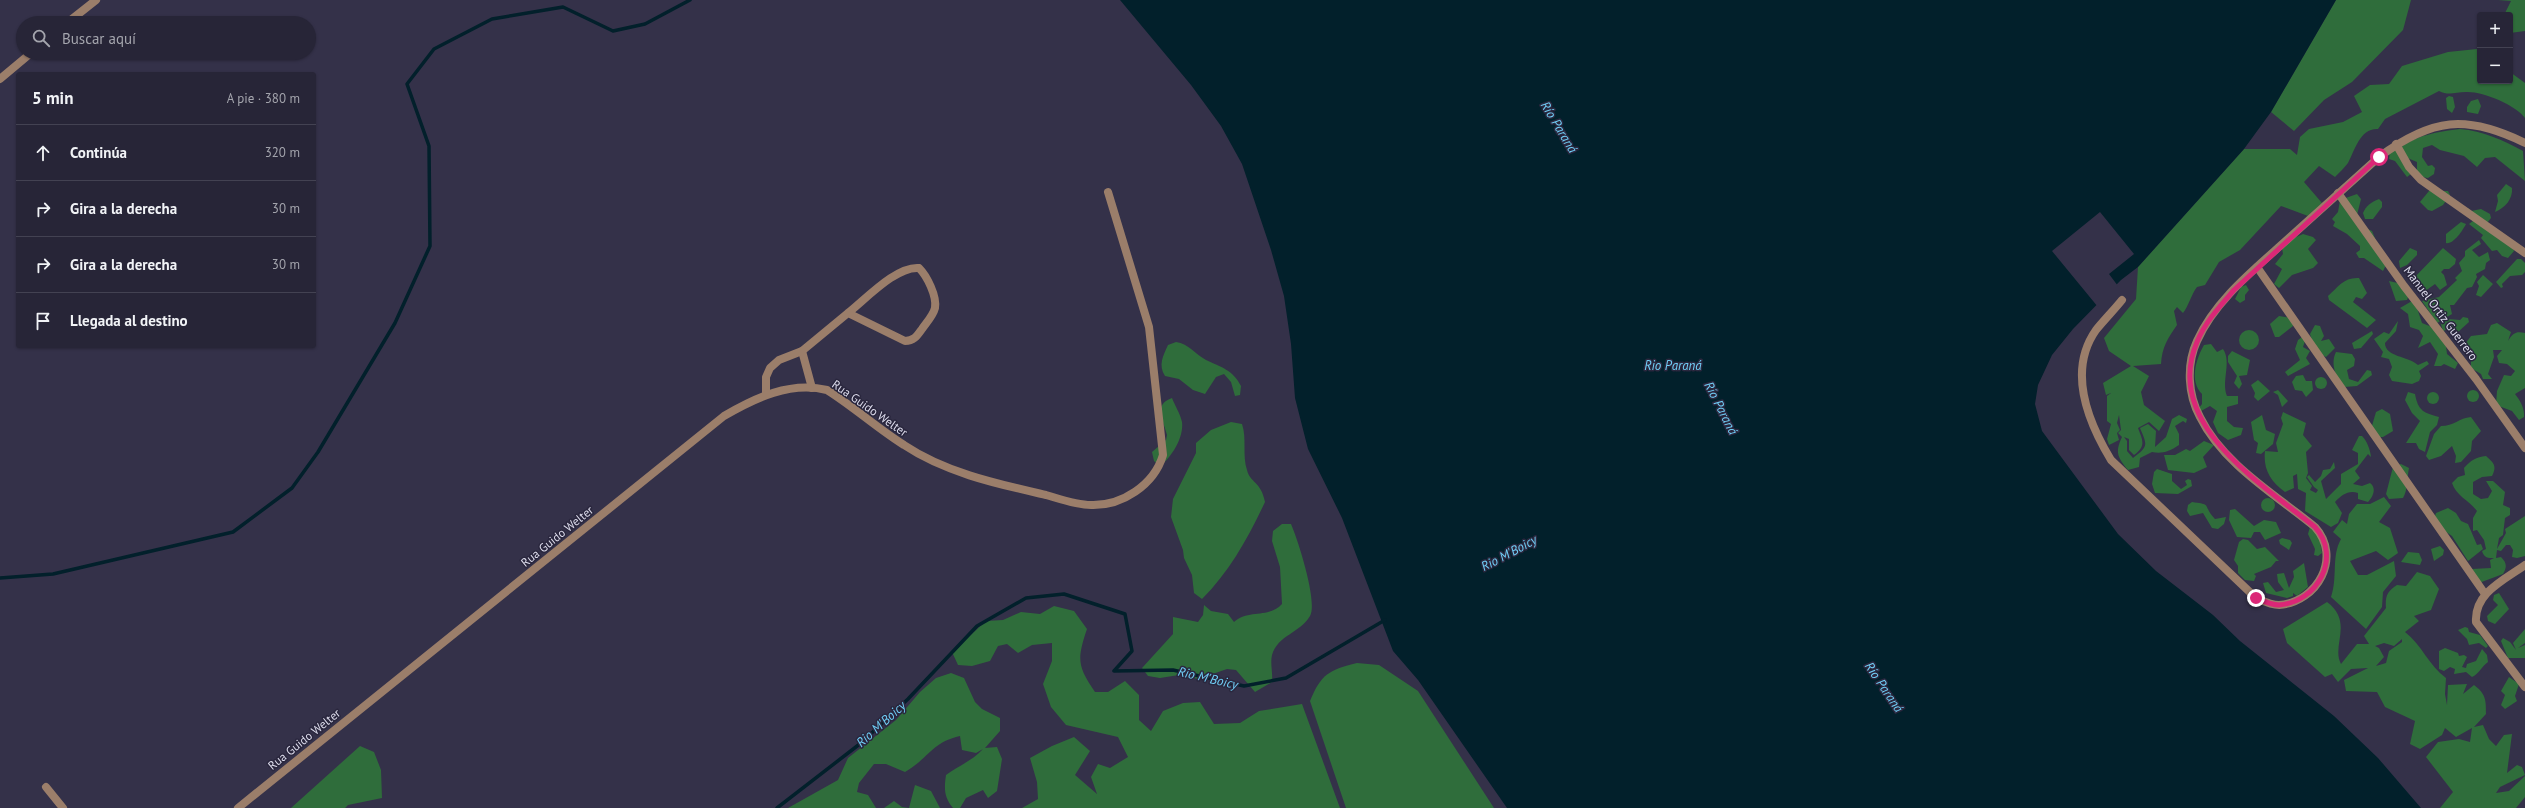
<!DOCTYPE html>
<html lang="es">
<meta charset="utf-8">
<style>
:root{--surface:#272537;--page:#333142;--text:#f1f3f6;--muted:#a4a5ad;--line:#434252}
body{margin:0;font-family:"PT Sans",sans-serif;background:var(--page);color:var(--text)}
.controls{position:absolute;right:12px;top:12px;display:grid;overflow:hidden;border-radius:4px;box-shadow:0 1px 3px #0004}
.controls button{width:36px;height:36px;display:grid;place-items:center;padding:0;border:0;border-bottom:1px solid var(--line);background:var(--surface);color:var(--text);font:20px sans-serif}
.stop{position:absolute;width:12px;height:12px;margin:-9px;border:3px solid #db2777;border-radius:50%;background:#fff}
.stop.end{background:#db2777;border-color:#fff;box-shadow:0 1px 4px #0008}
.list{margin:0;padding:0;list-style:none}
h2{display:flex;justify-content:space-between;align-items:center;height:52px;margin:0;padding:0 16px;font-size:17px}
h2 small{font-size:13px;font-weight:400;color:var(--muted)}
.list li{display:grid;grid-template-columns:26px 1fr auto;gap:12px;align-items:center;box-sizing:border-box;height:56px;padding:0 16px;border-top:1px solid var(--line)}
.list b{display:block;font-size:15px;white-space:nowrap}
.list em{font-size:13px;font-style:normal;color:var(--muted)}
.icon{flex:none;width:22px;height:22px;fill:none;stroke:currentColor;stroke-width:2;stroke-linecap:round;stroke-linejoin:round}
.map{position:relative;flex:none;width:2525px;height:808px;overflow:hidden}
.search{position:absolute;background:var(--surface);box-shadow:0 1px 3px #0004;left:16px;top:16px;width:300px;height:44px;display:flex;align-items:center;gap:10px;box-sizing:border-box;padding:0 14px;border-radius:22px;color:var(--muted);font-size:15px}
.panel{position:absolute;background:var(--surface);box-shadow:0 1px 3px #0004;left:16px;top:72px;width:300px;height:276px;border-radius:4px}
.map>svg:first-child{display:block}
.forest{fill:#2f6d3b;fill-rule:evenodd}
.water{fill:#02202b}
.pier{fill:#343149}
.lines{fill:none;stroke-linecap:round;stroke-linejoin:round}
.stream{stroke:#02202b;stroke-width:3.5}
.minor{stroke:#9b7e6a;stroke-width:8}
.tertiary{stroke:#9b7e6a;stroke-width:8}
.route{stroke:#db2777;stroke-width:5}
.labels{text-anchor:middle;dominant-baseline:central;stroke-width:3;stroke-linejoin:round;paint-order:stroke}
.street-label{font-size:12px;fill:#dedded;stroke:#2a273e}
.water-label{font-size:13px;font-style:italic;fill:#70cff7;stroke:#2a273e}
</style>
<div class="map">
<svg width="2525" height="808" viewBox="0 0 2525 808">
<rect width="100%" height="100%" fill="#343149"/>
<!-- forest -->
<g class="forest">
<polygon points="2336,0 2411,0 2403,30 2352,82 2324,100 2294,131 2271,112"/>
<polygon points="2498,0 2525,0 2525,31 2510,33 2510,15 2504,15 2511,1"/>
<path d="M2477 49 2480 50V81H2510V72L2525 83V118C2516 105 2482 91 2466 92 2455 92 2449 96 2439 91L2385 119 2378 129C2360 128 2355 150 2348 163 2344 168 2339 173 2335 177L2319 166 2304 182 2322 203 2308 216 2281 206 2240 250 2219 262 2205 285 2197 287C2191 295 2189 305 2183 313L2177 307 2174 311 2177 325C2168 338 2162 347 2161 364L2133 366 2149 376 2141 392 2144 405 2165 421 2159 431 2149 422 2138 428C2143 441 2146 446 2134 455L2129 450V439L2124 437 2127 441V451L2133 458C2149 446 2147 445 2140 428L2148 424 2156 431 2155 447 2166 437 2172 419 2179 415 2187 419 2186 423 2183 421 2175 426 2179 434V445C2169 452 2161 454 2152 452L2140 458 2139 467 2128 470C2117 457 2115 452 2122 437L2118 433 2121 430 2119 415 2117 423 2120 430 2117 433 2119 440 2109 445 2107 439 2111 424 2107 421V396L2111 393 2106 395 2103 383 2131 366 2109 351 2104 338 2136 299 2138 267 2244 149H2290L2297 155 2300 137 2309 129 2343 122 2362 112 2354 96 2370 85 2389 84 2402 66 2448 52Z"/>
<polygon points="2449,96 2453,97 2455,107 2452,113 2447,109 2446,98"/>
<polygon points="2478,99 2481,106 2478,114 2467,112 2467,107 2471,101"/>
<path d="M2460 129C2483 131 2503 140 2523 151L2525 181 2495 157 2485 158 2477 167 2464 156 2440 150 2432 145 2423 148 2422 157 2428 166 2432 165 2435 168 2434 174 2428 178 2422 177 2417 172V162L2405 157 2399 149C2413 136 2440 131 2460 129Z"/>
<polygon points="2396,150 2411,174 2407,177 2395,161 2389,159 2390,152"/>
<path d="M2506 184 2512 188C2513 199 2505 208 2495 212L2498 201 2497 195Z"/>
<polygon points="2429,191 2448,191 2450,195 2443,205 2432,211 2428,210 2420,202"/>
<polygon points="2357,194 2361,199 2357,215 2361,226 2372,231 2386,265 2383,271 2364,258 2359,258 2356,253 2360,250 2360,246 2347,234 2333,226 2335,222 2332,219 2338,212 2340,200"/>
<path d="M2379 199 2382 202V207L2373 219H2365L2363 213C2366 206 2371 202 2379 199Z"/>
<polygon points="2468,208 2471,211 2481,209 2490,214 2491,218 2487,223 2496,237 2512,246 2514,251 2508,258 2502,256 2497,250 2492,251 2481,238 2483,235 2469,224 2473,221 2466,210"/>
<path d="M2461 222 2466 224C2463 230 2453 245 2446 243V234Z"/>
<polygon points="2303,234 2313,237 2316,240 2308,249 2318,263 2313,268 2292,275 2279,288 2274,284 2282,269 2275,264 2283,254 2282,248 2292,239"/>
<polygon points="2479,240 2481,244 2472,250 2479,257 2488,252 2490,260 2486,263 2485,269 2476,274 2477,277 2472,287 2467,288 2454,305 2450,305 2452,314 2437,323 2422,301 2439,297 2457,280 2455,278 2462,271 2459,263 2465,256 2465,251"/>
<polygon points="2410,248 2417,251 2417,255 2407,265 2400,268 2399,261"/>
<polygon points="2443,248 2456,259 2455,264 2449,269 2444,269 2441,272 2444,275 2447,285 2440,290 2435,284 2421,294 2417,291 2413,279"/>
<polygon points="2517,259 2521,259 2525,263 2525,272 2522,275 2510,276 2502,284 2503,287 2501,288 2496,282"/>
<polygon points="2483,275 2493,284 2481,297 2476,295 2479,286 2477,282"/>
<path d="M2359 278 2367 293 2362 299 2356 297 2353 302 2376 320 2367 328 2329 300 2328 296C2338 287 2344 277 2359 278Z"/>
<polygon points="2389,281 2406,285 2410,292 2407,300 2396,301"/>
<polygon points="2246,285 2249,290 2245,295 2245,300 2240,303 2235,299 2241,287"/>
<polygon points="2412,301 2417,308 2422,323 2437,329 2446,346 2447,354 2458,363 2455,369 2444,364 2441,366 2434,366 2438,354 2430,342 2418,348 2423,336 2419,330 2410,327 2408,314 2400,308"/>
<polygon points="2279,316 2292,318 2293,326 2279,337 2275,337 2270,324"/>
<polygon points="2463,317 2468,318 2469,322 2458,332 2454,333 2451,328 2443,331 2441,324 2449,319 2460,320"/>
<path d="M2398 321 2396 331 2385 343C2385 357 2408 356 2418 365L2427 361 2429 364 2419 371 2421 376 2419 381 2412 384 2392 381 2389 375 2392 367 2389 359 2381 357 2383 352 2374 339 2384 332 2389 334Z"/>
<path d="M2497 323 2511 332 2508 341C2513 333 2516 331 2525 333V388L2515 394C2520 400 2525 409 2524 417L2519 420 2512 411 2496 405 2497 391 2504 375 2511 376 2515 371 2507 364 2499 363 2497 356 2502 350H2493L2494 357 2488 374 2492 379H2483L2481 374 2471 368V357L2465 344 2471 336 2487 334 2491 325Z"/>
<path d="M2315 325 2320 326 2324 336 2321 341 2329 339 2335 348 2326 357C2317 353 2313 344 2310 334Z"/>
<circle cx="2249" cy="340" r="10"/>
<polygon points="2372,331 2373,334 2361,348 2354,349 2352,343"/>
<polygon points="2302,337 2305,341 2303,347 2310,351 2306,358 2310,364 2288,376 2285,372 2300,360 2295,349 2298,340"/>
<path d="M1176 342C1189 344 1195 354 1206 360 1221 367 1233 370 1241 386L1240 395 1235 396 1231 382 1224 374 1216 377 1205 394 1193 390 1179 379 1165 376C1158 365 1163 356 1168 345Z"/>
<path d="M2211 344 2217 352 2223 349C2232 362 2221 381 2227 396H2238V404L2227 407V421L2234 427 2243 428 2241 435 2228 440 2218 433 2213 422 2217 411 2210 406 2201 411 2199 408 2202 404V394C2189 381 2196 359 2204 345Z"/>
<polygon points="2232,351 2250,360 2247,375 2239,376 2242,384 2239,389 2234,383 2237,376 2228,362 2228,356"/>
<path d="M2336 352 2352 354 2355 359 2354 366 2347 370 2349 379 2358 382 2367 370 2371 371 2372 375 2357 386 2344 387C2336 378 2330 364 2336 352Z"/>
<polygon points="2303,375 2306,381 2312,381 2313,390 2306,397 2302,391 2295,390 2292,382 2296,376"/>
<circle cx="2321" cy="383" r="6"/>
<polygon points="2258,380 2270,391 2258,401 2254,397 2255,393 2251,385"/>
<polygon points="2278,390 2288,401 2282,407 2278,395 2273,392"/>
<circle cx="2473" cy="396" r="6"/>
<circle cx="2433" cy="398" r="6"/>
<path d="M2408 392 2415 394C2418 411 2424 413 2439 417L2437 425 2430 432 2425 452 2419 449 2416 443H2406L2420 421 2412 413 2405 400Z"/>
<path d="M1172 398C1175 406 1180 413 1182 422 1184 437 1172 457 1160 466L1154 461 1152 452 1166 440 1167 435C1164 421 1152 405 1172 398Z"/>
<polygon points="2382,409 2390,414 2393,431 2383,437 2377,437 2371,429 2376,412"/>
<path d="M2283 412 2306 423 2303 435 2312 446 2306 452 2308 473 2306 478 2312 486 2310 490 2316 493 2318 490 2314 487 2307 477 2309 475 2315 482 2321 476 2323 470 2330 469 2334 462 2335 468 2321 481 2326 499 2341 484V474L2358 464V453L2352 450 2359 436H2362C2367 441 2370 449 2371 457L2368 454 2355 471 2360 478 2353 484 2362 486 2370 483C2377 488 2373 497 2368 502L2358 499V493C2348 490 2342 495 2335 502L2342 513 2338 523 2331 527 2305 511 2306 493 2298 489 2297 474 2293 476 2294 488 2285 492C2270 481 2263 469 2265 451L2278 452 2276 443 2283 424 2281 418Z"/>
<polygon points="2262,415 2266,430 2275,434 2273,444 2261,454 2256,453 2258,443 2254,440 2251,422"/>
<path d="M2471 417 2481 431 2472 441 2471 451 2461 462 2455 463 2456 456 2452 446 2441 456 2429 460 2426 456 2434 434 2441 426C2454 426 2459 418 2471 417Z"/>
<path d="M1231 422 1242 424C1247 438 1242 455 1247 470 1250 483 1261 481 1265 502 1248 538 1230 571 1202 599L1194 593 1192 575 1184 558 1183 550 1171 517 1173 499 1196 453V443L1211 430Z"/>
<polygon points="2204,441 2214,445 2203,457 2207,467 2194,473 2168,470 2164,455 2175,455 2186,449 2190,451"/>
<path d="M2486 456C2494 463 2497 466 2492 476L2482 477 2473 482V494L2481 499 2488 498 2492 491 2486 481H2493L2505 492 2503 505 2510 508V515L2505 518 2503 535 2499 538 2497 549 2506 533 2505 529 2525 516V556L2517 558 2512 557 2513 550 2510 545H2506L2501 551 2497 550 2496 558 2501 557C2507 563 2507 567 2503 574L2479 583 2472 569 2491 568 2490 560 2494 558C2488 558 2484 558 2482 551L2486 549 2484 540 2477 530 2473 531V518L2477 511C2469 500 2456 496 2452 483L2458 477 2465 475 2464 468C2471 460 2476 457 2486 456Z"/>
<path d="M2401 464 2409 468C2407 477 2408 490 2403 498L2389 499 2386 494 2393 467Z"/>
<polygon points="2157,469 2172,474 2172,481 2181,489 2187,485 2185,481 2188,479 2191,480 2192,486 2178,494 2155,493 2152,484 2154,472"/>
<path d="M2384 497 2391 506 2379 522 2390 528 2398 553 2388 560 2376 551 2350 561 2358 575H2367L2394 561 2396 576 2383 592 2382 607 2366 629 2331 597C2338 577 2331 557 2341 539L2333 532 2342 520 2347 524 2349 514 2357 504H2370Z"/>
<circle cx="2268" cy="505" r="7"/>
<path d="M2192 502C2214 505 2201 504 2215 519L2226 517 2224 524 2218 529 2212 528 2203 513 2190 516 2187 511 2188 505Z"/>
<polygon points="2448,508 2456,513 2461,521 2468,524 2477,545 2481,544 2483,549 2468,561 2452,536 2442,529 2435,516 2436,513"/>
<polygon points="2235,509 2254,526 2264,520 2276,522 2281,533 2265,540 2260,532 2254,532 2251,538 2237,537 2229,520 2230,510"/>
<path d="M1282 524H1291C1298 540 1318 602 1310 616 1300 633 1278 635 1272 655 1270 664 1273 673 1272 682L1255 692 1236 670 1227 669 1198 679 1179 675 1160 678 1148 676 1142 668 1173 634V617L1198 622 1203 615 1204 605 1211 611 1228 614 1234 622C1249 609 1268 619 1282 604L1280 567 1272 541 1273 531Z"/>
<polygon points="2310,527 2319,536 2322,553 2318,556 2314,555 2315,549 2308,534"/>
<polygon points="2282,538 2290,540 2292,543 2289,550 2280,544 2279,540"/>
<polygon points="2243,539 2248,540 2257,549 2265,547 2279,561 2276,561 2271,567 2254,574 2256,576 2254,581 2245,580 2238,573 2238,566 2234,560 2239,542"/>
<polygon points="2440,546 2444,550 2443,555 2434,561 2431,549"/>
<polygon points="2408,552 2419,553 2422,560 2420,565 2401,562"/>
<polygon points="2304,563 2308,587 2297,596 2293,593 2293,596 2287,598 2266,593 2263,583 2268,582 2276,592 2284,590 2278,582 2277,574 2284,573 2289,588 2294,577 2293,571"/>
<path d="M2417 572 2430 576 2439 589 2431 610 2414 616 2419 621 2405 632C2422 645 2429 666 2446 678L2445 694 2447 705 2448 685 2467 684 2463 694 2474 685C2486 694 2486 700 2486 714L2474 727 2483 725 2489 739 2496 746 2504 735 2512 734 2507 773 2517 765 2522 767 2525 775 2500 787 2496 793 2509 791 2525 776V797L2516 808H2440L2453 792 2426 757 2438 742 2459 739 2470 742 2472 728 2456 737 2445 728 2442 735 2420 749 2410 744 2415 721 2385 707 2377 692 2346 691 2344 680 2368 668 2351 669 2338 682 2332 674 2325 677 2287 643 2283 629 2327 602C2354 622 2331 646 2341 664L2357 644H2369L2364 636 2386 608C2385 597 2387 591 2397 585L2406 586ZM2402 639V642L2389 651 2386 663 2376 666 2384 657 2379 648 2375 646 2384 643 2394 646Z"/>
<polygon points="2499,593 2509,609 2495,624 2488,621 2487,616 2498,605 2493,600 2494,595"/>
<path d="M1054 606 1074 611 1087 629C1077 659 1077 666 1095 692H1108L1125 681 1139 695V720L1151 731 1163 711 1183 703 1200 702 1214 724 1240 723 1259 711 1302 704 1340 808H1022L1038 799 1037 782 1030 758 1052 746 1074 737 1090 751 1075 775 1097 794 1091 777 1098 764 1110 768 1128 757 1118 737 1066 725 1051 707 1043 684 1052 661V643L1032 645 1018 653 1007 644 998 646 990 661 972 666 958 665 952 652 986 621 1003 620 1021 612 1040 614Z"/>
<polygon points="2465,627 2468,628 2469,632 2480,635 2488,646 2486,648 2479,643 2469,645 2467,639 2458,630"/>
<polygon points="2525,629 2525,643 2518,648 2525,645 2525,658 2508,658 2501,641 2503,638 2510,642 2516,650 2513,643"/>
<path d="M2445 648 2458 653 2459 656 2464 655 2467 657 2462 667 2466 668 2467 664 2476 661 2482 649 2487 655 2488 662C2481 667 2479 674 2472 677L2466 672 2454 674 2455 669 2450 667 2444 671 2439 669V651Z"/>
<path d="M1357 663 1379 665 1418 691 1494 808H1346L1310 701C1321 674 1329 670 1357 663Z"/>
<path d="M951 673 964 678 975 702 982 709 1000 718V731L985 748 997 747 1002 759 997 791 988 798 983 790 966 798 960 808H953C944 797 944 789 946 775 958 766 972 761 983 749L976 753 962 750 960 736C932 742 928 759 905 772L886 764H874L859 783 857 792 868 795 876 808H788L838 780 848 758 896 720 920 692 936 678Z"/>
<polygon points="2509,677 2519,684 2515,696 2517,701 2505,709 2501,705 2505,695 2501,691"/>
<polygon points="360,746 374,752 381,770 382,798 348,805 345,808 291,808"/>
<polygon points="915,785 931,791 940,808 884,808 894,801 902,807 909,808"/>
</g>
<!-- water -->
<polygon class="water" points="1120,0 2336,0 2271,112 2244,149 2138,267 2121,280 2073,329 2052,355 2038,385 2035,404 2042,431 2118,534 2156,571 2213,615 2240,641 2334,716 2378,758 2421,808 1507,808 1418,680 1393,651 1342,518 1308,449 1295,398 1291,344 1284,296 1271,250 1242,164 1221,126 1191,85"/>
<!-- pier -->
<polygon class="pier" points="2100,212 2134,254 2109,274 2118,286 2098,307 2052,251"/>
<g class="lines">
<!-- stream -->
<g class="stream">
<polyline points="0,578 53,574 233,532 292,488 318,452 395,323 430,246 429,146 407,84 434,49 492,19 563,7 613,31 645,24 690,0"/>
<polyline points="777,808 861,743 908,699 977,626 1026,598 1064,594 1125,614 1132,651 1114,671 1173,670 1244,686 1286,678 1385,620"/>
</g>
<!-- minor -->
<g class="minor">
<polyline points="67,23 96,0"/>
<polyline points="0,79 31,53"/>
<polyline points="2396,144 2409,167 2421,180 2525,253"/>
<polyline points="2257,267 2485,594"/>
<polyline points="802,351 812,388"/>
<path d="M766 394V377L770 368 779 360 802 351 848 313 905 341C914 341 917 336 922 329 926 323 933 316 935 308 937 296 927 276 919 268 896 266 866 299 848 313"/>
<path d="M2525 565C2504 580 2474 593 2476 622L2525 687"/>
<polyline points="46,787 63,808"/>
<path d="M238 808 724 416C755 398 790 381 827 390 854 407 877 428 904 445 946 473 998 484 1046 495 1060 499 1076 505 1091 505 1122 506 1154 485 1163 455L1149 327 1108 192"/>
</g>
<!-- tertiary -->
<g class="tertiary">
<polyline points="2338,193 2404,286 2476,379 2525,448"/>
<path d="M2122 300C2114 310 2104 320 2096 330 2067 371 2088 422 2111 460L2256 598C2263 601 2271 605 2279 605 2318 602 2342 557 2315 527 2276 495 2223 464 2200 417 2188 395 2186 365 2197 341 2215 300 2256 268 2289 238 2319 211 2349 184 2379 157 2432 118 2466 114 2525 143"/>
</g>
</g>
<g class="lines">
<!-- route -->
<path class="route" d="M2256 598C2263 601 2271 605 2279 605 2318 602 2342 557 2315 527 2262 484 2162 424 2197 342 2205 322 2221 305 2234 290L2379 157"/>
</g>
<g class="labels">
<!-- street labels -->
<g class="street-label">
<text transform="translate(2441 313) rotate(53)">Manuel Ortiz Guerrero</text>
<text transform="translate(870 408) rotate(35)">Rua Guido Welter</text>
<text transform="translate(557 536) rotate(-39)">Rua Guido Welter</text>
<text transform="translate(304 739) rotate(-39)">Rua Guido Welter</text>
</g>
<!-- water labels -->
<g class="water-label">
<text transform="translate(1559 127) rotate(59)">Río Paraná</text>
<text x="1673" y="365">Rio Paraná</text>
<text transform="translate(1721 408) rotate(63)">Río Paraná</text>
<text transform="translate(1509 553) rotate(-28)">Rio M'Boicy</text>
<text transform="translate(1208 678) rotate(13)">Rio M'Boicy</text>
<text transform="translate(1884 687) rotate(56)">Río Paraná</text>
<text transform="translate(881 724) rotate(-42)">Rio M'Boicy</text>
</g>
</g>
</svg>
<div class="controls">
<button>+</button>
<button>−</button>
</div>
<div class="stop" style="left:2379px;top:157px"></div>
<div class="stop end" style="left:2256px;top:598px"></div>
<div class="search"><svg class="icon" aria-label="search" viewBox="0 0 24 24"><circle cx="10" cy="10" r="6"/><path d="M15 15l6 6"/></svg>Buscar aquí</div>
<section class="panel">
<h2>5 min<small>A pie · 380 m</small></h2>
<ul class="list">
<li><svg class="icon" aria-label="ahead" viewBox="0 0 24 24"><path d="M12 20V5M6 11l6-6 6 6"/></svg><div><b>Continúa</b></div><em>320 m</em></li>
<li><svg class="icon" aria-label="right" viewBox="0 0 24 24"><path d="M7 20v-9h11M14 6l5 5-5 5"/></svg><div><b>Gira a la derecha</b></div><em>30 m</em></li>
<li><svg class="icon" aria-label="right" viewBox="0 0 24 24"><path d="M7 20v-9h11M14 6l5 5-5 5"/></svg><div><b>Gira a la derecha</b></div><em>30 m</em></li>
<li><svg class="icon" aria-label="arrive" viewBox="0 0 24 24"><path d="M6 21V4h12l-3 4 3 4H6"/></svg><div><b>Llegada al destino</b></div></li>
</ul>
</section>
</div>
